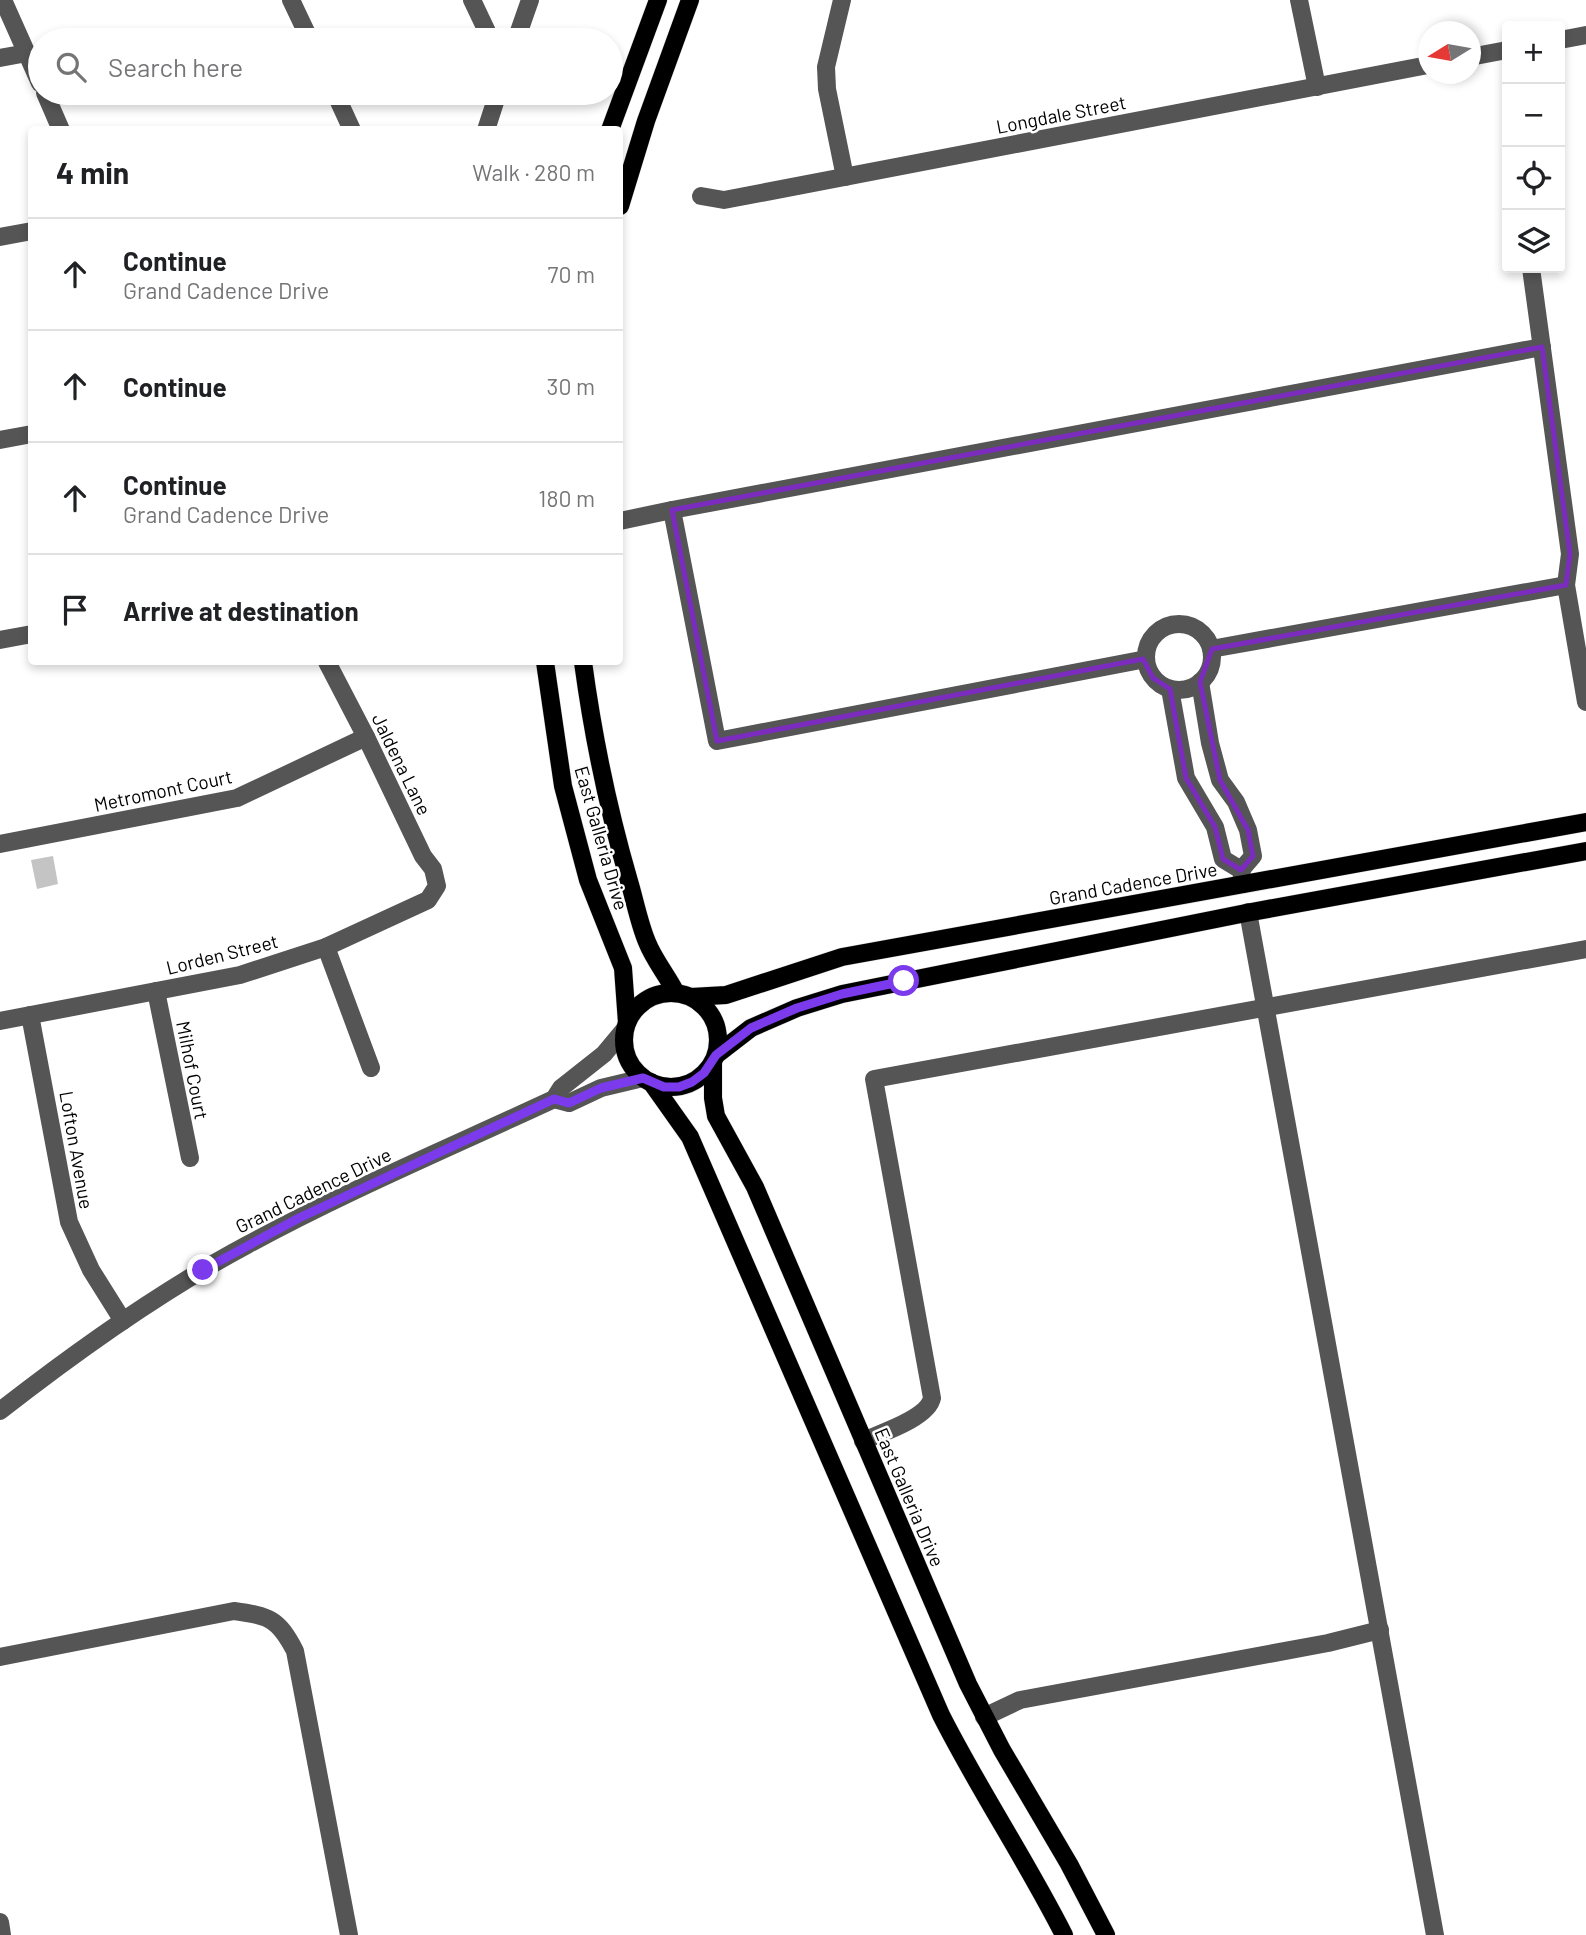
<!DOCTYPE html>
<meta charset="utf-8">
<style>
:root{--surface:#fff;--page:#f6f6f6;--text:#202124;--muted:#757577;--line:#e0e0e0}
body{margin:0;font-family:Barlow,sans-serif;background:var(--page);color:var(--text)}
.controls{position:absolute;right:21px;top:21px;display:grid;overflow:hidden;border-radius:7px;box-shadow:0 4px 10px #0003}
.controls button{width:63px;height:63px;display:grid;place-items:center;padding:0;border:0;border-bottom:2px solid var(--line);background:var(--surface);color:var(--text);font:35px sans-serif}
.compass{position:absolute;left:1418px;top:21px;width:63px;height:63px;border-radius:50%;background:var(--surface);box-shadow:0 4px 10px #0003;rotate:259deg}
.stop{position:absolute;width:21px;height:21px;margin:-16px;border:5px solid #7c3aed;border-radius:50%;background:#fff}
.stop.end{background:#7c3aed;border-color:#fff;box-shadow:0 2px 7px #0008}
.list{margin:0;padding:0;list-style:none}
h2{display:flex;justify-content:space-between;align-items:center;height:91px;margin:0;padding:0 28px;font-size:30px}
h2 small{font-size:23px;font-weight:400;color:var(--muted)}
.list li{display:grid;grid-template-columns:46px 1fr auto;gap:21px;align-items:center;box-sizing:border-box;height:112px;padding:0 28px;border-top:2px solid var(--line)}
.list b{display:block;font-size:26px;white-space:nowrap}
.list p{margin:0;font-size:23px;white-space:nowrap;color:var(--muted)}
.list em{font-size:23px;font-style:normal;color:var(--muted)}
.icon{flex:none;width:38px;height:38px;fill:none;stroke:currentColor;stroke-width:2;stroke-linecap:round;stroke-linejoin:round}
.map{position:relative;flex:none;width:1586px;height:1935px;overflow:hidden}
.search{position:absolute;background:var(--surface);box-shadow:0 4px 10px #0003;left:28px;top:28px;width:595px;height:77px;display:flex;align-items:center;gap:18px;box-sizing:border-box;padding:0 24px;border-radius:38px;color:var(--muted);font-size:26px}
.panel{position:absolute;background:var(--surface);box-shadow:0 4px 10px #0003;left:28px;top:126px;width:595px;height:539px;border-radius:7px}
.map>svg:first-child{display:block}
.building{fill:#c4c4c4}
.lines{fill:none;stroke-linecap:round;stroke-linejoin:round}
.major-casing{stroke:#dbdbdb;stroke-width:19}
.minor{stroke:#555;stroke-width:18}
.major{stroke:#000;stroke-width:18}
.route{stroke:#7c3aed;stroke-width:9}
.marked{fill:none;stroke:#7b2cbf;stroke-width:5;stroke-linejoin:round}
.labels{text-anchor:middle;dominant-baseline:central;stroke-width:5;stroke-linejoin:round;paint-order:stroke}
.street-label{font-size:19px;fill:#000;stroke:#fff}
</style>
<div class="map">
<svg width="1586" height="1935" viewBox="0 0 1586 1935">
<rect width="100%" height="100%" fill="#fff"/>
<!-- building -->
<polygon class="building" points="53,856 58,884 37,889 31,860"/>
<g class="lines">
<defs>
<g id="major">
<polyline points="610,130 658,0"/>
<polyline points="620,206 646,121 690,0"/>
<polyline points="545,662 563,786 588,880 623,968 627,1023"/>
<path d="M583 662C593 736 608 809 629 881 635 901 639 923 647 942 654 960 667 975 676 993"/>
<circle cx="671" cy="1040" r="47"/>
<polyline points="691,997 726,995 842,957 1586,822"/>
<polyline points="716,1055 751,1028 797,1008 842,994 1246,913 1586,851"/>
<polyline points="713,1062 713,1098 716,1116 755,1187 968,1684 1002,1750 1069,1864 1106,1935"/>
<path d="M651 1082 690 1137 941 1715C979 1790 1026 1860 1064 1935"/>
</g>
</defs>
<!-- major casing -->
<use href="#major" class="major-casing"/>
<!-- minor -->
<g class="minor">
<polyline points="3,0 40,83"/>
<polyline points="291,0 310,40"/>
<polyline points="472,0 491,40"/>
<polyline points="842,0 826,67 827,89 845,177"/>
<polyline points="1299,0 1317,87"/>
<polyline points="516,40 530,0"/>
<polyline points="1560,40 1586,35"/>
<polyline points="1470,57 1507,50"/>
<polyline points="0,58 27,53"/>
<polyline points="45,93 61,130"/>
<polyline points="335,93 352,130"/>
<polyline points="486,130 498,93"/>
<polyline points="701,196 724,200 1428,65"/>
<polyline points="0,237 32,231"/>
<polyline points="1531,268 1570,554 1566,585 1586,702"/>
<polyline points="0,440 32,434"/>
<polyline points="620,521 672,510"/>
<circle cx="1179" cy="657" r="33"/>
<polyline points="0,640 32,634"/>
<polyline points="1211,649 1566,585"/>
<polyline points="1146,659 717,741 672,510 1542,347"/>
<polyline points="1200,682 1210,743 1220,780 1236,802 1248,830 1253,856 1241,870"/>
<polyline points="1170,689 1186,778 1215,827 1223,859 1241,870 1243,884"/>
<polyline points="0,844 237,798 366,737"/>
<polyline points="1248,912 1435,1935"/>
<polyline points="326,947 371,1068"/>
<polyline points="156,991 190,1158"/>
<polyline points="30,1015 69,1222 91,1270 123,1321"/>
<polyline points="0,1021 240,975 326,947 428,900 437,886 433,869 423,856 366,737 327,662"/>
<polyline points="554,1099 569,1103 601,1088 643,1078"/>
<path d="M0 1411C78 1350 159 1292 247 1245 346 1191 451 1147 554 1099L561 1088 604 1054 624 1030"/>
<path d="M863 1441C881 1433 928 1418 932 1398L874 1079 1586 949"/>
<path d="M0 1657 234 1611C269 1616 278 1618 295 1651L349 1935"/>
<polyline points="984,1717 1020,1700 1328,1643 1380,1630"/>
<polyline points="0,1922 2,1935"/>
</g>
<!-- major -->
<use href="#major" class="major"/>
</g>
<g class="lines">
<!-- route -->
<polyline class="route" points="203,1270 299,1218 554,1099 569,1103 601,1088 643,1078 664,1087 679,1087 692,1082 704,1073 716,1055 751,1028 797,1008 842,994 904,981"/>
</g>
<!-- marked area -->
<path class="marked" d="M1542 347 1570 554 1566 585 1212 649 1200 682 1220 780 1248 830 1253 856 1241 870 1223 859 1215 827 1186 778 1170 689 1153 678 1143 659 717 741 672 510Z"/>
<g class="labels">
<!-- street labels -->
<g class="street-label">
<text transform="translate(1061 114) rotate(-11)">Longdale Street</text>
<text transform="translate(402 764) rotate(64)">Jaldena Lane</text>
<text transform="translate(163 790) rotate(-12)">Metromont Court</text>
<text transform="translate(602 838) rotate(74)">East Galleria Drive</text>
<text transform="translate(1133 883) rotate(-10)">Grand Cadence Drive</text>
<text transform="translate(222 954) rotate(-14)">Lorden Street</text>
<text transform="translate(193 1070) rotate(79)">Milhof Court</text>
<text transform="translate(77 1150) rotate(80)">Lofton Avenue</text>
<text transform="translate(313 1190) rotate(-26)">Grand Cadence Drive</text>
<text transform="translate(910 1497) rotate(67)">East Galleria Drive</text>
</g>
</g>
</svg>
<div class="controls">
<button>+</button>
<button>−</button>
<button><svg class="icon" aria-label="locate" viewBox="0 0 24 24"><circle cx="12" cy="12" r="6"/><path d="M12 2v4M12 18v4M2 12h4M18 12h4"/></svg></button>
<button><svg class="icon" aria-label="layers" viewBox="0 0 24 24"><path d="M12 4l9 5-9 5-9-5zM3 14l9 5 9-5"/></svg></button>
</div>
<svg class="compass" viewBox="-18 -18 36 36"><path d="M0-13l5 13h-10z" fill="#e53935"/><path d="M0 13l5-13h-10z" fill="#757577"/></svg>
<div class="stop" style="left:904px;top:981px"></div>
<div class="stop end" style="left:203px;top:1270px"></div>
<div class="search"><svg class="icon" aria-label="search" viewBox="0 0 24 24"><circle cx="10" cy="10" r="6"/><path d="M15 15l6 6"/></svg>Search here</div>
<section class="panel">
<h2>4 min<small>Walk · 280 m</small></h2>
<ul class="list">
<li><svg class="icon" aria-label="ahead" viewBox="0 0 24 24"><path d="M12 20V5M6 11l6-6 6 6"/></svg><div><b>Continue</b><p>Grand Cadence Drive</p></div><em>70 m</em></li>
<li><svg class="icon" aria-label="ahead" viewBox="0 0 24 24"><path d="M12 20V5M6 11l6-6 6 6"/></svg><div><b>Continue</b></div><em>30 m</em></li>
<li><svg class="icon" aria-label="ahead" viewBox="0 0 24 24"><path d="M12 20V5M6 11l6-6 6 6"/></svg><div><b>Continue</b><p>Grand Cadence Drive</p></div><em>180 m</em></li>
<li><svg class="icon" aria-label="arrive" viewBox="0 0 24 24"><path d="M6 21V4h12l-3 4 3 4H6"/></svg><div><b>Arrive at destination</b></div></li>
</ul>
</section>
</div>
